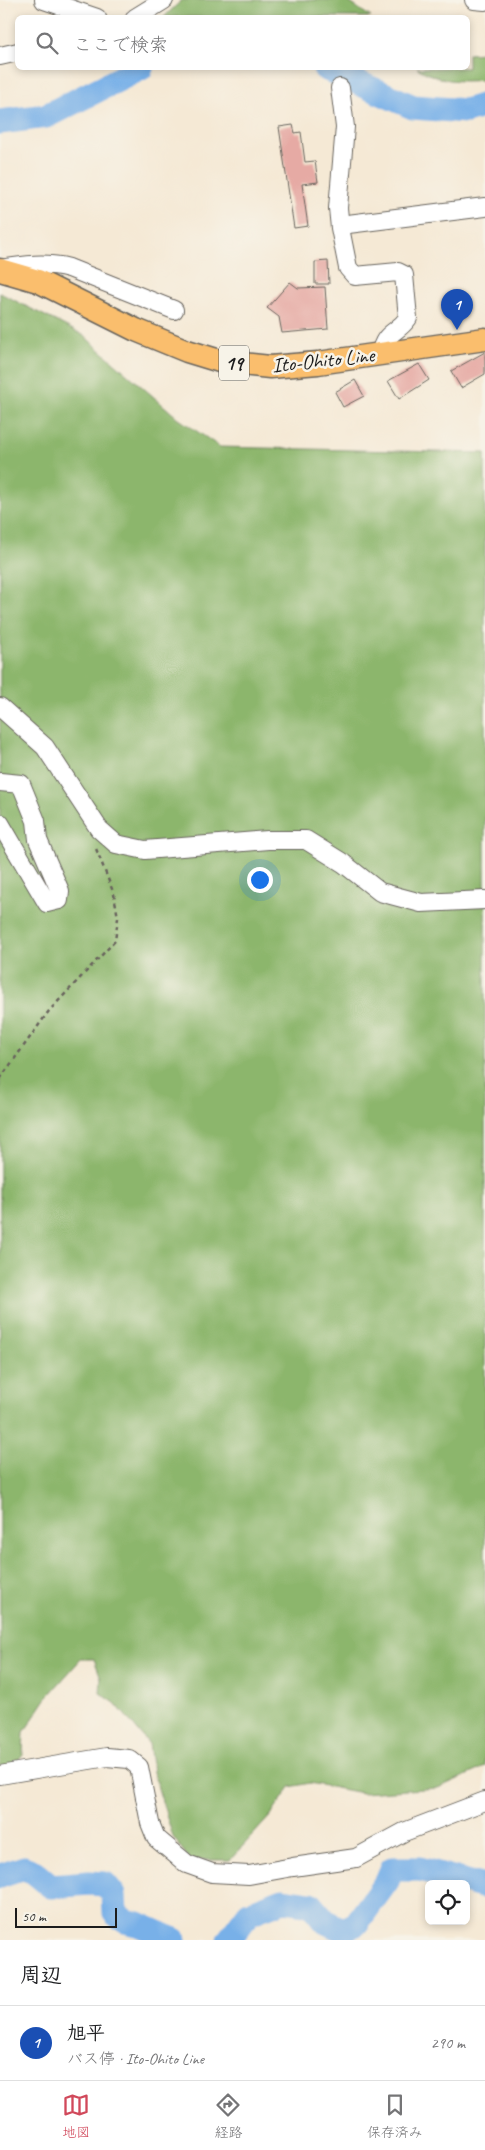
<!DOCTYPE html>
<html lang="ja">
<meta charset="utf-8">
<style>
:root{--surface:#fff;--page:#f2f2f2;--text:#202124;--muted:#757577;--line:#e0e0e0;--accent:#d1495b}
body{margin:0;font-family:Caveat,"Klee One",sans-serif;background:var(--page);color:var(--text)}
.controls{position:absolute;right:15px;bottom:15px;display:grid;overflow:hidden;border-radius:8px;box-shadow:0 2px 8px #0003}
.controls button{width:45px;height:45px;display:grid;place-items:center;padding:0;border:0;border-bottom:1px solid var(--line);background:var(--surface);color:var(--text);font:25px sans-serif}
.scale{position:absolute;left:15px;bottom:12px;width:102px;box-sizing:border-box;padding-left:5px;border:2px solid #1c1c1c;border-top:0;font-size:14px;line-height:18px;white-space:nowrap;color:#1c1c1c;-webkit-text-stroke:4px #f7f3e8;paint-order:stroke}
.you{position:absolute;left:259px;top:879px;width:18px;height:18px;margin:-12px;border:4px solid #fff;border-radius:50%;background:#1a73e8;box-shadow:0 0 0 8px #1a73e833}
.badge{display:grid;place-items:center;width:32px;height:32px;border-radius:50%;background:var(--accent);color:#fff;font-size:16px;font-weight:700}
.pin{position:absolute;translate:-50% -41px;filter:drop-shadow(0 1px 2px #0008)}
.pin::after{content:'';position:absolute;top:26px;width:18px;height:15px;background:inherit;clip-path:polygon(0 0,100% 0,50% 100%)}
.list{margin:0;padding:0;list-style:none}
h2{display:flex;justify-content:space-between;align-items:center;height:65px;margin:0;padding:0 20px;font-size:21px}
h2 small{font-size:16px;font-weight:400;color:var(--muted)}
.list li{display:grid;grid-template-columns:32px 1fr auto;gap:15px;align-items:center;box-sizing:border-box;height:75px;padding:0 20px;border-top:1px solid var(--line)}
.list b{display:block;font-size:19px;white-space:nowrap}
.list p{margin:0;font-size:16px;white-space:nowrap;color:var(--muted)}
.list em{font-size:16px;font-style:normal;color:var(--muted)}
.icon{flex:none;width:28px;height:28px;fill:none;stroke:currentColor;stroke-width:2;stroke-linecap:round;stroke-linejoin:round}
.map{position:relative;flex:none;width:485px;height:1940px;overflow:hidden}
.search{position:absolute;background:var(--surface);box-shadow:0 2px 8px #0003;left:15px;right:15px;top:15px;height:55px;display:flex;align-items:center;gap:12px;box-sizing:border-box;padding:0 18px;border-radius:8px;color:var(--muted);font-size:19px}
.sheet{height:140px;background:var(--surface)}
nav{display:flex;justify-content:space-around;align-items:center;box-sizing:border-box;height:70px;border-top:1px solid var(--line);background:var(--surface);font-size:14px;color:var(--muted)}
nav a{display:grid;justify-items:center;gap:2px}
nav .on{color:var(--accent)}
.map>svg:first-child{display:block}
.forest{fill:#8cb66c;stroke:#546944}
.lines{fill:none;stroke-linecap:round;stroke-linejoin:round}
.river{stroke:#78b0e8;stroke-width:25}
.building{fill:#e6aaa4}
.minor-casing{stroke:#68645d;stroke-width:20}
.major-casing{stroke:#68645d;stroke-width:25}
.path{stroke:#68645d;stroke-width:2.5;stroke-dasharray:4 4;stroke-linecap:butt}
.minor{stroke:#fff;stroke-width:18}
.major{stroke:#fabe6d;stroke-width:22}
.labels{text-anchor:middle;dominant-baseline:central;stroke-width:5;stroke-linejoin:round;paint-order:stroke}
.shield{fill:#f7f3e8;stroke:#5e5c59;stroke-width:1}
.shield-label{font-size:20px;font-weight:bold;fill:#1c1c1c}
.street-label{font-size:21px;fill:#1c1c1c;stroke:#f7f3e8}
</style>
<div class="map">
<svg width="485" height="1940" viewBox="0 0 485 1940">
<rect width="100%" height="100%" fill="#f7f3e8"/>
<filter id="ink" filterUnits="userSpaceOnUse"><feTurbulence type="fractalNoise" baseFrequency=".02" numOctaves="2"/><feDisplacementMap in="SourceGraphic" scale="10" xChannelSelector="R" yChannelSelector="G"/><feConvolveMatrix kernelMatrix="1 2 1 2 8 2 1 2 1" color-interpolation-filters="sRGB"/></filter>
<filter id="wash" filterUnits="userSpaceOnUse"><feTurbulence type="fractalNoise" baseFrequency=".0096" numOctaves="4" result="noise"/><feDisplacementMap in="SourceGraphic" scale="20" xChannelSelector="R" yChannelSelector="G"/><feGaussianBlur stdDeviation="1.12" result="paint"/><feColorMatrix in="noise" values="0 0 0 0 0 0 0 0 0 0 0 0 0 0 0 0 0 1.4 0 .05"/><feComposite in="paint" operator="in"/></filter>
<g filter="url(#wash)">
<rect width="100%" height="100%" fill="#f5e9d5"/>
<!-- forest -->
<g class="forest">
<polygon points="182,0 346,0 371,17 164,17"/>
<path d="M485 53V80C458 82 441 82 417 68H468V54Z"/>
<polygon points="0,293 83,335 179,419 220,447 485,453 485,1767 438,1788 362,1793 310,1783 290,1787 272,1814 230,1860 190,1860 173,1837 153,1772 149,1744 115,1703 100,1693 101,1678 94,1659 81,1659 48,1696 24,1732 23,1754 14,1765 0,1768"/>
</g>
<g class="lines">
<!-- river -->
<g class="river">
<polyline points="325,68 413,107 466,111 485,105"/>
<polyline points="0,122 46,116 141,68"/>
<polyline points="0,1876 24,1868 34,1872 51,1886 89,1883 105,1884 114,1895 115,1913 125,1921 138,1924 174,1940"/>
<polyline points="229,1940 249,1913 283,1900 311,1904 326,1922 343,1930 356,1924 387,1881 392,1869 420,1869 485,1887"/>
</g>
</g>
<g id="blocks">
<!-- building -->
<g class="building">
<polygon points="293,125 295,133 301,132 305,162 315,161 318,182 302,184 308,226 294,228 279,127"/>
<polygon points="328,261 329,284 315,284 315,262"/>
<polygon points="290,282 298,288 325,287 328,329 282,333 279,317 267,308"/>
<polygon points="485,352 485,374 461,388 451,371"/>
<polygon points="419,364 429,380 399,399 388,381"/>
<polygon points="355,380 364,396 343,407 335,392"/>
</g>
</g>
</g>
<g filter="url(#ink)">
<use href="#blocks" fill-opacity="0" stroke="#68645d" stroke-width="1"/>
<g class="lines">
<defs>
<g id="minor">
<polyline points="44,0 97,18"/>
<polyline points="474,0 485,1"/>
<polyline points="135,18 164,0"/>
<polyline points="0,56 18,52"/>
<path d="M340 88 345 127 338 208 340 228 348 268 355 276 398 272 404 275 408 318C396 335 385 330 380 355"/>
<polyline points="340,225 485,207"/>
<path d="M0 269C24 265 46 262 69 268L174 310"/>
<polyline points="0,707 45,747 99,829 116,844 145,850 268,840 306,840 343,863 380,892 421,903 485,900"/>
<polyline points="0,782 21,784 36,821 38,840 60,891 59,900 47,903 0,823"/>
<polyline points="0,1775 107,1757 129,1759 139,1767 150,1823 156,1838 187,1864 212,1873 249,1875 293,1867 356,1858 404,1832 485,1801"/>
</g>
<polyline id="major" points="0,270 38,281 136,330 187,351 223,362 270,367 318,363 485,339"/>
</defs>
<!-- minor casing -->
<use href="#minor" class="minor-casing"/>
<!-- major casing -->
<use href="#major" class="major-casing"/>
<!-- path -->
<polyline class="path" points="0,1079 49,1011 115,941 118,918 114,894 95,846"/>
<!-- minor -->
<use href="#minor" class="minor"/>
<!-- major -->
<use href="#major" class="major"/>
</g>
</g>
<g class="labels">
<!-- shield labels -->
<rect class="shield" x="219" y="345.5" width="30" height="35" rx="4"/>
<g class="shield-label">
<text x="234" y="363">19</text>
</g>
<!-- street labels -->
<g class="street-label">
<text transform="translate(323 360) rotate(-6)">Ito-Ohito Line</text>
</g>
</g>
</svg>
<div class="controls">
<button><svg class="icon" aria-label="locate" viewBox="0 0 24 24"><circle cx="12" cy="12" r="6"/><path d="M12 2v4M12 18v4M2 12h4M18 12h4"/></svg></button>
</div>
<div class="scale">50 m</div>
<div class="you"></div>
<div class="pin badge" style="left:457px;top:330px;background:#1a4fb4">1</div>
<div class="search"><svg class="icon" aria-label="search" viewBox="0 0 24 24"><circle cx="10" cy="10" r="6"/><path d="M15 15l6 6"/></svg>ここで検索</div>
</div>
<section class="sheet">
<h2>周辺<small></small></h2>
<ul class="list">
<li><span class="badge" style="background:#1a4fb4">1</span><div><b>旭平</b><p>バス停 · Ito-Ohito Line</p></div><em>290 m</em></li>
</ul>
</section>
<nav>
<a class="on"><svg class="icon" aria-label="map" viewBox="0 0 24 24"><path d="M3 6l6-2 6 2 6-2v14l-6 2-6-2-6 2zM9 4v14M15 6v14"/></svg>地図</a>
<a><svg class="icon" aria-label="directions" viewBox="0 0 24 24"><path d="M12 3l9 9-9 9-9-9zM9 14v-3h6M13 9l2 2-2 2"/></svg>経路</a>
<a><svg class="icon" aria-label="saved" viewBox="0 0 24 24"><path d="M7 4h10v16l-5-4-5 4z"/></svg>保存済み</a>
</nav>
